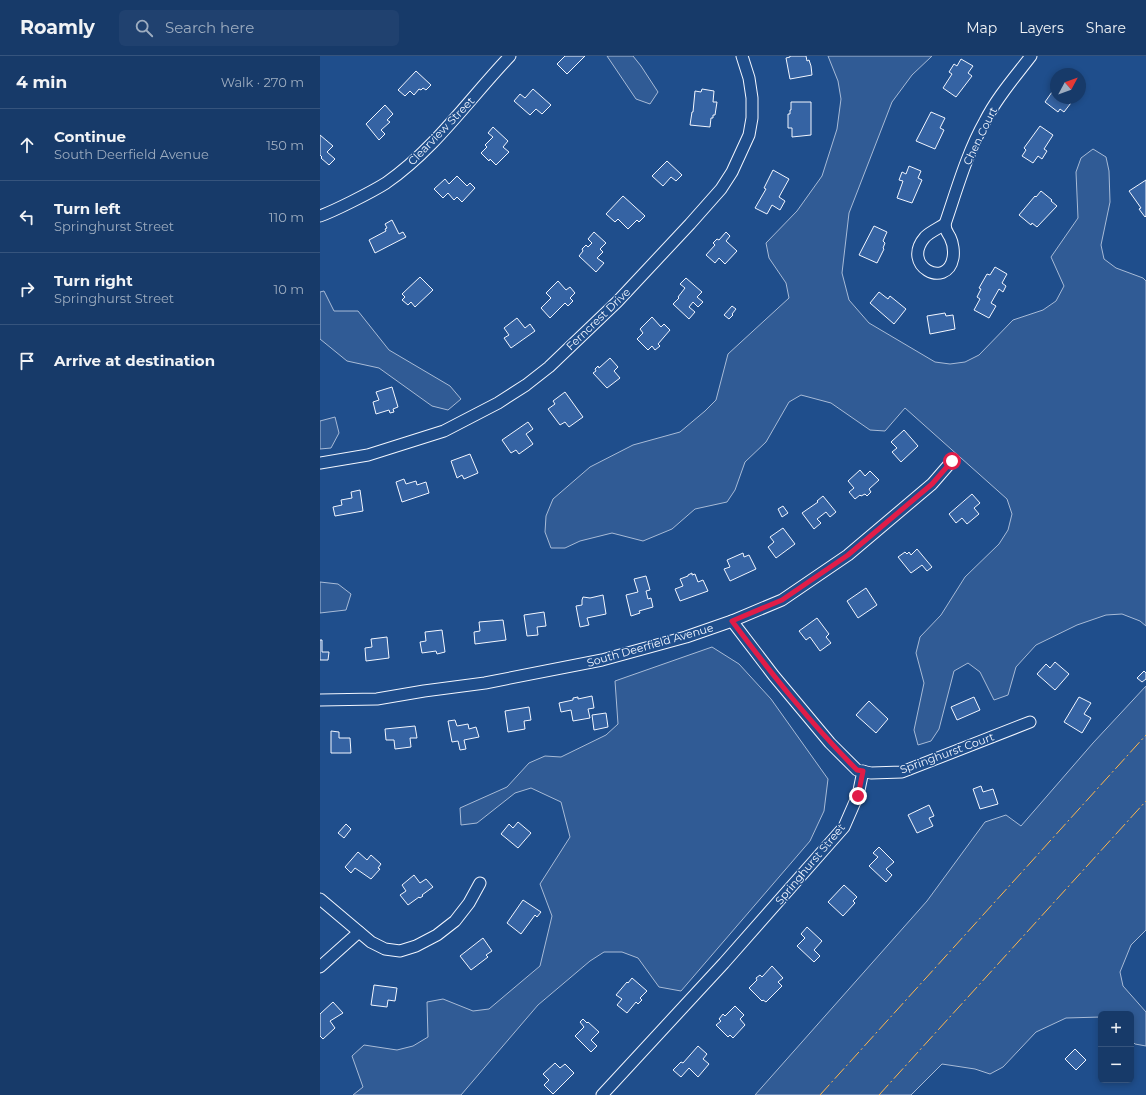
<!DOCTYPE html>
<meta charset="utf-8">
<style>
:root{--surface:#173a69;--page:#20416f;--text:#f1f3f6;--muted:#9eadc0;--line:#36547d}
body{margin:0;font-family:Montserrat,sans-serif;background:var(--page);color:var(--text)}
.controls{position:absolute;right:12px;bottom:12px;display:grid;overflow:hidden;border-radius:6px;box-shadow:0 2px 6px #0003}
.controls button{width:36px;height:36px;display:grid;place-items:center;padding:0;border:0;border-bottom:1px solid var(--line);background:var(--surface);color:var(--text);font:20px sans-serif}
.compass{position:absolute;left:730px;top:12px;width:36px;height:36px;border-radius:50%;background:var(--surface);box-shadow:0 2px 6px #0003;rotate:49deg}
.stop{position:absolute;width:12px;height:12px;margin:-9px;border:3px solid #e11d48;border-radius:50%;background:#fff}
.stop.end{background:#e11d48;border-color:#fff;box-shadow:0 1px 4px #0008}
.list{margin:0;padding:0;list-style:none}
h2{display:flex;justify-content:space-between;align-items:center;height:52px;margin:0;padding:0 16px;font-size:17px}
h2 small{font-size:13px;font-weight:400;color:var(--muted)}
.list li{display:grid;grid-template-columns:26px 1fr auto;gap:12px;align-items:center;box-sizing:border-box;height:72px;padding:0 16px;border-top:1px solid var(--line)}
.list b{display:block;font-size:15px;white-space:nowrap}
.list p{margin:0;font-size:13px;white-space:nowrap;color:var(--muted)}
.list em{font-size:13px;font-style:normal;color:var(--muted)}
.icon{flex:none;width:22px;height:22px;fill:none;stroke:currentColor;stroke-width:2;stroke-linecap:round;stroke-linejoin:round}
.map{position:relative;flex:none;width:826px;height:1039px;overflow:hidden}
header{display:flex;align-items:center;gap:24px;box-sizing:border-box;height:56px;padding:0 20px;background:var(--surface);border-bottom:1px solid var(--line)}
header strong{font-size:19px}
nav{display:flex;gap:22px;margin-inline-start:auto;font-size:14px}
.search{width:280px;height:36px;background:var(--page);display:flex;align-items:center;gap:10px;box-sizing:border-box;padding:0 14px;border-radius:6px;color:var(--muted);font-size:15px}
main{display:flex}
aside{flex:1;background:var(--surface)}
.map>svg:first-child{display:block}
.built{fill:#305b95;stroke:#a8bbd7}
.building{fill:#3563a3;stroke:#f2f6ff}
.lines{fill:none;stroke-linecap:round;stroke-linejoin:round}
.minor-casing{stroke:#f2f6ff;stroke-width:13}
.minor{stroke:#1f4e8c;stroke-width:11}
.power{stroke:#ffb74d;stroke-width:1;stroke-dasharray:14 3 2 3;stroke-linecap:butt}
.route{stroke:#e11d48;stroke-width:5}
.labels{text-anchor:middle;dominant-baseline:central;stroke-width:3;stroke-linejoin:round;paint-order:stroke}
.street-label{font-size:11px;fill:#f2f6ff;stroke:#1f4e8c}
</style>
<header>
<strong>Roamly</strong>
<div class="search"><svg class="icon" aria-label="search" viewBox="0 0 24 24"><circle cx="10" cy="10" r="6"/><path d="M15 15l6 6"/></svg>Search here</div>
<nav><a>Map</a><a>Layers</a><a>Share</a></nav>
</header>
<main>
<aside>
<h2>4 min<small>Walk · 270 m</small></h2>
<ul class="list">
<li><svg class="icon" aria-label="ahead" viewBox="0 0 24 24"><path d="M12 20V5M6 11l6-6 6 6"/></svg><div><b>Continue</b><p>South Deerfield Avenue</p></div><em>150 m</em></li>
<li><svg class="icon" aria-label="left" viewBox="0 0 24 24"><path d="M17 20v-9H6M10 6l-5 5 5 5"/></svg><div><b>Turn left</b><p>Springhurst Street</p></div><em>110 m</em></li>
<li><svg class="icon" aria-label="right" viewBox="0 0 24 24"><path d="M7 20v-9h11M14 6l5 5-5 5"/></svg><div><b>Turn right</b><p>Springhurst Street</p></div><em>10 m</em></li>
<li><svg class="icon" aria-label="arrive" viewBox="0 0 24 24"><path d="M6 21V4h12l-3 4 3 4H6"/></svg><div><b>Arrive at destination</b></div></li>
</ul>
</aside>
<div class="map">
<svg width="826" height="1039" viewBox="0 0 826 1039">
<rect width="100%" height="100%" fill="#1f4e8c"/>
<!-- built -->
<g class="built">
<polygon points="287,0 313,0 321,10 338,36 330,48 316,43"/>
<polygon points="508,0 612,0 592,19 572,46 529,157 522,217 529,244 549,267 615,306 630,308 645,306 659,299 693,264 723,254 736,245 744,230 731,201 758,162 756,116 761,102 773,93 786,101 789,115 790,146 781,189 784,203 796,212 823,222 826,225 826,570 820,565 802,558 786,559 757,569 716,589 696,611 688,639 674,644 660,616 648,607 634,615 619,673 611,685 598,689 594,674 604,627 596,597 600,581 621,559 645,521 679,488 688,474 692,458 687,443 585,352 565,375 550,374 511,347 481,339 469,346 446,386 425,406 415,434 407,446 375,453 352,473 323,485 292,477 260,485 245,492 231,492 225,476 226,460 233,443 270,411 313,389 360,376 385,355 396,344 408,298 469,242 466,227 449,202 446,187 477,155 502,120 517,73 521,43 518,25"/>
<polygon points="4,235 14,255 38,255 69,294 130,330 141,343 128,354 112,350 59,312 27,305 0,283 0,236"/>
<polygon points="15,361 19,377 11,392 0,393 0,365"/>
<polygon points="0,526 18,528 31,538 26,554 0,557"/>
<polygon points="392,591 419,608 451,643 508,723 504,755 490,785 361,935 339,931 318,902 302,896 284,896 270,905 218,949 141,1039 33,1039 43,1031 32,1000 44,989 77,994 93,990 108,981 107,946 123,943 153,955 169,953 220,910 232,860 220,828 250,781 241,746 211,732 195,737 157,767 141,769 140,752 187,731 209,707 225,700 241,701 286,679 298,668 295,625"/>
<polygon points="826,630 826,874 811,889 800,916 803,930 826,956 826,990 815,988 811,984 811,958 781,958 781,961 746,962 716,976 683,1011 670,1018 655,1013 622,1008 591,1039 435,1039 607,845 665,766 686,759 701,770 773,687"/>
</g>
<!-- building -->
<g class="building">
<polygon points="245,0 244,0 265,0 247,18 237,8"/>
<polygon points="470,0 486,0 487,5 489,4 491,10 492,19 470,23 466,2 470,1"/>
<polygon points="641,3 653,10 648,17 652,20 636,41 623,32 632,18 629,16 634,8 637,10"/>
<polygon points="96,15 111,29 106,34 103,32 101,34 99,33 94,39 90,35 85,40 78,34"/>
<polygon points="213,33 231,49 222,58 216,53 210,59 194,45 200,38 205,42"/>
<polygon points="382,33 394,35 393,46 397,46 395,59 393,59 393,62 391,62 390,71 370,69 372,56 373,56 375,35 381,36"/>
<polygon points="736,34 736,42 758,42 756,44 754,43 744,56 740,53 738,56 725,46 732,36 733,37"/>
<polygon points="471,46 491,46 491,79 472,81 472,72 468,72 468,58 470,58 470,54 471,54"/>
<polygon points="65,49 73,58 67,64 70,66 61,74 65,78 59,84 46,68"/>
<polygon points="611,56 625,62 620,72 624,74 615,93 596,85"/>
<polygon points="720,70 733,79 724,93 727,95 722,103 718,100 713,107 702,100 706,94 704,92"/>
<polygon points="173,71 188,85 183,91 189,96 176,109 170,103 169,105 161,97 167,91 165,89 173,81 168,77"/>
<polygon points="0,79 13,90 7,96 15,103 9,109 1,102 2,101 0,99"/>
<polygon points="347,105 362,119 356,125 351,121 343,130 332,120"/>
<polygon points="589,110 601,115 598,122 602,124 592,147 577,142 583,125 579,124 582,116 586,118"/>
<polygon points="453,114 469,123 459,141 465,145 460,154 452,149 447,158 435,152 446,133 444,132"/>
<polygon points="137,120 147,130 150,127 155,132 142,146 137,141 134,144 128,137 123,142 114,133 125,123 129,128"/>
<polygon points="826,124 826,160 825,161 819,153 821,152 809,135"/>
<polygon points="721,135 732,144 731,145 737,150 717,171 712,167 711,169 699,159 715,140 716,141"/>
<polygon points="303,140 325,160 319,166 317,164 308,173 298,163 295,166 286,158"/>
<polygon points="72,164 79,178 83,176 86,181 55,197 49,184 66,175 65,173 67,172 65,168"/>
<polygon points="554,170 567,176 563,185 565,187 563,192 564,193 557,207 539,199"/>
<polygon points="274,176 286,187 280,193 283,196 277,202 284,207 276,216 259,200 263,195 262,193 266,189 268,191 272,187 268,183"/>
<polygon points="406,176 410,180 406,185 417,195 405,208 399,202 395,207 386,199 395,189 393,187 397,183 399,184"/>
<polygon points="675,211 687,218 682,227 686,230 683,236 679,233 671,247 676,250 669,262 654,254 660,243 657,241 661,233 659,232 667,218 670,219"/>
<polygon points="100,221 113,234 95,251 91,246 88,249 82,244 85,241 82,238"/>
<polygon points="366,222 382,236 377,241 383,246 378,251 373,246 369,251 375,256 369,263 353,248 359,242 358,241 365,232 360,228"/>
<polygon points="238,225 246,234 250,231 255,237 250,242 253,245 248,250 245,247 230,262 221,252 231,242 226,237"/>
<polygon points="559,236 568,243 570,240 586,253 574,268 550,247"/>
<polygon points="412,250 416,253 412,258 413,259 409,263 404,259"/>
<polygon points="625,257 626,260 633,259 635,273 610,278 607,260"/>
<polygon points="332,261 341,271 344,268 350,274 338,288 340,290 335,294 332,290 328,294 317,283 323,277 320,273"/>
<polygon points="197,262 205,272 210,268 215,275 191,292 184,282 189,279 184,272"/>
<polygon points="290,302 298,311 294,315 300,322 287,332 273,317 276,315 275,313 278,310 279,312"/>
<polygon points="72,331 78,351 73,353 74,356 70,357 69,354 56,358 53,346 59,344 56,336"/>
<polygon points="245,336 263,361 249,371 245,366 240,369 228,353 235,348 233,345"/>
<polygon points="208,366 213,373 206,378 213,388 199,398 196,394 191,397 182,384"/>
<polygon points="584,374 598,390 581,406 572,396 577,392 571,386"/>
<polygon points="150,398 158,417 144,423 142,419 137,422 131,405"/>
<polygon points="540,414 545,420 550,415 559,424 549,433 551,436 547,440 545,438 541,440 540,439 535,443 529,436 534,432 528,425"/>
<polygon points="84,423 86,428 96,425 97,429 106,426 109,437 82,446 76,426"/>
<polygon points="40,434 43,455 15,460 13,451 22,449 21,444 32,442 31,436"/>
<polygon points="652,438 660,447 654,452 659,458 647,468 642,462 636,467 629,458"/>
<polygon points="503,440 516,456 510,461 506,456 497,463 501,467 494,473 482,457 498,446 497,445"/>
<polygon points="463,450 468,457 462,461 458,453"/>
<polygon points="463,472 475,488 456,502 448,491 454,486 450,481"/>
<polygon points="597,493 612,511 607,515 602,509 591,517 578,501 585,496 587,498 589,496 591,499"/>
<polygon points="423,497 424,501 429,499 436,513 410,525 404,513 410,511 407,504"/>
<polygon points="372,517 372,519 375,518 378,526 383,524 388,535 360,545 355,533 363,530 360,523 368,520 368,519"/>
<polygon points="326,520 330,534 326,535 328,543 331,542 333,551 319,555 320,557 311,560 306,539 318,536 314,523"/>
<polygon points="546,532 557,549 538,562 527,545"/>
<polygon points="283,539 286,558 267,562 269,569 260,571 256,550 262,549 262,544 263,541 270,542"/>
<polygon points="224,556 226,570 217,571 218,579 207,580 204,559"/>
<polygon points="497,562 509,578 506,581 511,587 500,595 490,581 486,584 479,575"/>
<polygon points="183,564 186,584 155,588 154,576 160,575 159,566"/>
<polygon points="122,574 125,596 117,598 116,595 102,597 100,586 106,585 105,576"/>
<polygon points="67,581 69,602 46,605 45,592 52,591 51,583"/>
<polygon points="0,584 2,584 2,596 9,596 8,604 0,604"/>
<polygon points="735,606 749,618 735,634 717,618 726,608 730,612"/>
<polygon points="824,615 826,617 826,623 822,626 817,622"/>
<polygon points="272,640 274,652 268,653 270,662 253,665 251,654 241,656 239,647 253,644 253,642 258,641 258,643"/>
<polygon points="654,641 660,654 637,664 631,651"/>
<polygon points="759,641 771,647 764,658 771,662 762,677 744,666"/>
<polygon points="549,645 568,663 556,677 536,659"/>
<polygon points="209,651 211,664 204,665 205,673 188,676 185,655"/>
<polygon points="286,657 288,671 274,674 272,659"/>
<polygon points="135,664 137,670 148,668 149,673 156,671 159,681 144,684 146,693 140,694 138,685 132,686 128,665"/>
<polygon points="95,670 97,682 90,682 91,691 75,693 74,684 66,684 65,673"/>
<polygon points="11,675 19,676 19,682 30,682 31,697 11,697"/>
<polygon points="661,730 663,736 673,733 678,748 660,753 653,733"/>
<polygon points="609,749 614,760 609,762 613,770 597,777 588,759"/>
<polygon points="198,766 211,777 198,792 181,778 189,768 193,772"/>
<polygon points="26,768 31,773 24,782 18,777"/>
<polygon points="559,791 574,806 566,813 572,819 566,826 549,810 558,801 553,797"/>
<polygon points="38,796 47,804 51,799 61,808 58,812 60,813 51,823 35,812 31,817 25,811"/>
<polygon points="94,819 100,827 106,823 113,831 102,839 103,840 100,842 99,841 88,849 80,839 86,835 82,829"/>
<polygon points="524,829 537,841 533,845 535,847 523,860 508,846"/>
<polygon points="203,844 221,856 217,861 215,859 201,878 187,867"/>
<polygon points="487,871 502,885 494,894 500,900 494,906 477,890 485,882 481,878"/>
<polygon points="163,882 172,895 166,899 168,901 151,914 140,900"/>
<polygon points="452,910 463,922 458,926 462,930 446,946 443,944 442,945 429,932 437,924 436,922 440,919 442,921"/>
<polygon points="312,922 327,935 320,942 322,944 318,948 316,946 307,957 297,949 302,943 296,939 307,926 308,927"/>
<polygon points="54,929 77,932 75,945 68,944 67,951 51,949"/>
<polygon points="13,946 23,957 10,965 15,972 3,983 0,980 0,958"/>
<polygon points="415,950 424,959 420,963 425,969 413,982 410,979 408,981 396,969 401,965 399,963 403,958 405,960"/>
<polygon points="263,963 267,967 268,966 279,976 271,984 277,990 271,996 255,980 264,971 260,966"/>
<polygon points="378,990 387,998 383,1003 389,1008 378,1021 369,1012 361,1021 353,1014 361,1006 363,1007"/>
<polygon points="755,993 766,1004 756,1014 745,1003"/>
<polygon points="235,1007 240,1012 245,1008 254,1017 233,1038 224,1029 229,1024 223,1018"/>
</g>
<g class="lines">
<defs>
<g id="minor">
<path d="M0 160C11 156 21 151 31 146 43 140 55 134 66 127 115 93 149 43 190 0"/>
<path d="M625 168C637 133 647 97 665 65 677 41 695 21 711 0"/>
<path d="M625 168C625 174 627 176 630 181 633 187 634 196 633 202 627 234 580 210 605 181 610 176 619 172 625 168Z"/>
<polyline points="0,407 48,399 124,375 178,347 206,329 229,311 297,246 370,168 401,133 412,116 429,79 432,62 432,42 429,22 422,0"/>
<polyline points="412,565 454,620 510,687 537,714 551,717 582,716 710,666"/>
<polyline points="0,644 57,643 104,635 165,627 282,604 366,581 412,565 462,544 528,499 612,428 632,405"/>
<polyline points="0,843 51,886 65,893 80,895 96,890 117,879 135,865 149,847 160,827"/>
<polyline points="0,911 39,876"/>
<polyline points="282,1039 404,907 524,771 538,739 543,715"/>
</g>
</defs>
<!-- minor casing -->
<use href="#minor" class="minor-casing"/>
<!-- minor -->
<use href="#minor" class="minor"/>
<!-- power -->
<g class="power">
<polyline points="500,1039 826,679"/>
<polyline points="559,1039 826,745"/>
</g>
</g>
<g class="lines">
<!-- route -->
<path class="route" d="M538 740 543 715 537 714C491 668 451 617 412 565L462 544 528 499 612 428 632 405"/>
</g>
<g class="labels">
<!-- street labels -->
<g class="street-label">
<text transform="translate(121 75) rotate(-46)">Clearview Street</text>
<text transform="translate(660 80) rotate(-64)">Chen Court</text>
<text transform="translate(278 263) rotate(-44)">Ferncrest Drive</text>
<text transform="translate(330 589) rotate(-16)">South Deerfield Avenue</text>
<text transform="translate(627 697) rotate(-20)">Springhurst Court</text>
<text transform="translate(490 808) rotate(-50)">Springhurst Street</text>
</g>
</g>
</svg>
<div class="controls">
<button>+</button>
<button>−</button>
</div>
<svg class="compass" viewBox="-18 -18 36 36"><path d="M0-13l5 13h-10z" fill="#e53935"/><path d="M0 13l5-13h-10z" fill="#9eadc0"/></svg>
<div class="stop" style="left:632px;top:405px"></div>
<div class="stop end" style="left:538px;top:740px"></div>
</div>
</main>
